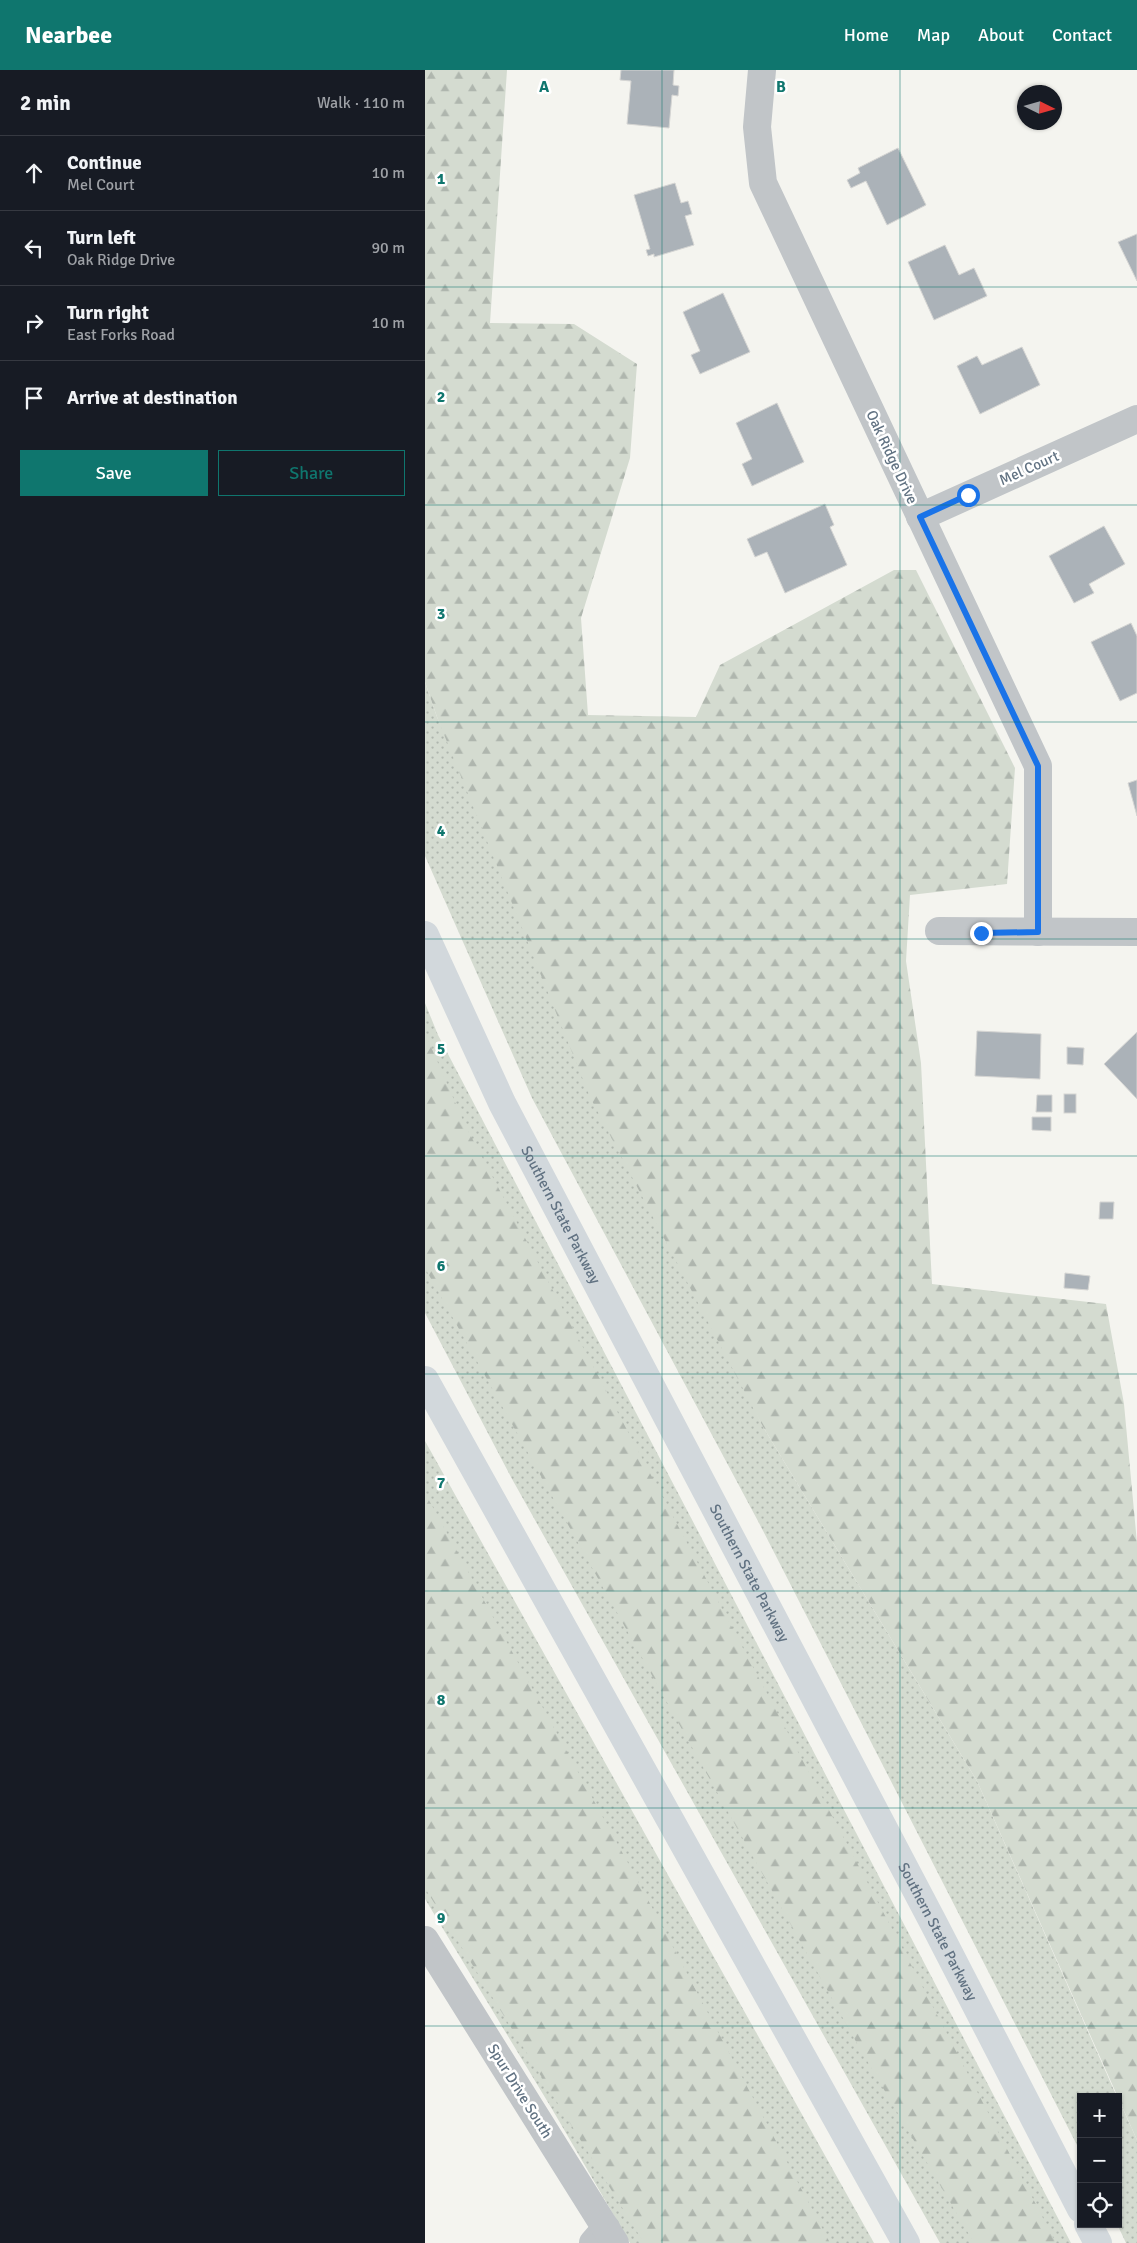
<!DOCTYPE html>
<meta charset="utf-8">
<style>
:root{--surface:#171b24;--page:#20242c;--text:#f1f3f6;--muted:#9ea1a6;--line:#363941;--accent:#0f766e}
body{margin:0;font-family:Signika,sans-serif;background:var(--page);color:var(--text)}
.controls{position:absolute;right:15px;bottom:15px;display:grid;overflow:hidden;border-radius:0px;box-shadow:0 1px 4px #0004}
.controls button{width:45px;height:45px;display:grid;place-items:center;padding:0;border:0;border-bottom:1px solid var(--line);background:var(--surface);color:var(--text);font:25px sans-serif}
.compass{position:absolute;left:592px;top:15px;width:45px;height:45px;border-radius:50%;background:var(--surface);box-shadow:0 1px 4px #0004;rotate:95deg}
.stop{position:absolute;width:15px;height:15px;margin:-11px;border:4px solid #1a73e8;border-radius:50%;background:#fff}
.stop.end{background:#1a73e8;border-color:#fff;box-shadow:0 1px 5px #0008}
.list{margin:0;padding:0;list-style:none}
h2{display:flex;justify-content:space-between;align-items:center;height:65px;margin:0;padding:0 20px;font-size:21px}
h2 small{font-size:16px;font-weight:400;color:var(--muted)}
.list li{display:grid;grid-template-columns:32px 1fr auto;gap:15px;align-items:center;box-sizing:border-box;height:75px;padding:0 20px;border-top:1px solid var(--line)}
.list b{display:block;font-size:19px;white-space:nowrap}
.list p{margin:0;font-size:16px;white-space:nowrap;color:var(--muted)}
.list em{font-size:16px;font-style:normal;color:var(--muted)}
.actions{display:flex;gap:10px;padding:15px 20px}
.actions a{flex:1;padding:11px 0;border:1px solid var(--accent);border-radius:0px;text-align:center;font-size:18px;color:var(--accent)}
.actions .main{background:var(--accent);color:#fff}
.icon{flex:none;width:28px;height:28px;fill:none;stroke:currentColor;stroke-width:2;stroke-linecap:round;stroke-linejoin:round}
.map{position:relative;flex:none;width:712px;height:2173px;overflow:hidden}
header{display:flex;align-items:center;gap:30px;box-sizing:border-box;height:70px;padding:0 25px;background:var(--accent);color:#fff}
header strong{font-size:24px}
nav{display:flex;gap:28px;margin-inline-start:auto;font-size:18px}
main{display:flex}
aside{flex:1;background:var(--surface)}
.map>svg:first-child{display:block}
.grass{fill:url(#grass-dots)}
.forest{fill:url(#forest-firs)}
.building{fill:#abb2b8;stroke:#d5d5d3}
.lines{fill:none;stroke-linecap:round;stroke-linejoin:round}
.minor{stroke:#c1c5c8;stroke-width:28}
.tertiary{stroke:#c1c5c8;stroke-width:28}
.motorway{stroke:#d2d8dc;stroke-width:28}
.route{stroke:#1a73e8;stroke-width:6}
.grid{fill:none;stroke:#0f766e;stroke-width:1;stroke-opacity:0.55}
.labels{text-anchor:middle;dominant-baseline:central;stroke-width:5;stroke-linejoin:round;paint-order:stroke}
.street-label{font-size:15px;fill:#617282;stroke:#fff}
.grid-label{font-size:16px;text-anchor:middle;font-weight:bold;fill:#0f766e;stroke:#fff;stroke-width:5;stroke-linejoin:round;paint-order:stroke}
</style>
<header>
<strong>Nearbee</strong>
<nav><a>Home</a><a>Map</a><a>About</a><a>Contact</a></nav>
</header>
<main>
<aside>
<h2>2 min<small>Walk · 110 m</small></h2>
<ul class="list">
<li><svg class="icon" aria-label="ahead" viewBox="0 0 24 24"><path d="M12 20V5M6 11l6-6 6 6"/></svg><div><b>Continue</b><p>Mel Court</p></div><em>10 m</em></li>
<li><svg class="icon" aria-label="left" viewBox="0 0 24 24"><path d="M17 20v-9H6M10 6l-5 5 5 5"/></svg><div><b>Turn left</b><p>Oak Ridge Drive</p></div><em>90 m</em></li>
<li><svg class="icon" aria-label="right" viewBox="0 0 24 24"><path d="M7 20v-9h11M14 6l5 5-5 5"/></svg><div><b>Turn right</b><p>East Forks Road</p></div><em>10 m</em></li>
<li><svg class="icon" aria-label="arrive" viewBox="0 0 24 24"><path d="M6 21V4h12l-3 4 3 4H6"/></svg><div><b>Arrive at destination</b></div></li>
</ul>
<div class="actions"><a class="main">Save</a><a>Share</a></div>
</aside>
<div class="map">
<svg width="712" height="2173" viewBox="0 0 712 2173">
<defs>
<pattern id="grass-dots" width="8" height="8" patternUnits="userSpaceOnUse" patternTransform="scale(1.25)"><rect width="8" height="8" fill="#d4dbd0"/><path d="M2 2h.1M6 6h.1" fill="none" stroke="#afb6ae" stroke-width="1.8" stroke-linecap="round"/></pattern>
<pattern id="forest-firs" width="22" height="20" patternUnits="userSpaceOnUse" patternTransform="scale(1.25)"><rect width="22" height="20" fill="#d4dbd0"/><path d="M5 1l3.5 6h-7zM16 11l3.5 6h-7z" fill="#afb6ae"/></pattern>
</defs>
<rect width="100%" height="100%" fill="#f4f4ef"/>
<!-- grass -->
<g class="grass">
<polygon points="0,612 12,647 337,1355 552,1711 692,2027 656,2027 656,2083 334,1453 107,1028 0,786"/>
<polygon points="0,933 13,965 646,2173 515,2173 87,1409 0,1243"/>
<polygon points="0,1371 449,2173 205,2173 127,2039 0,1829"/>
<polygon points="693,2028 712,2070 712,2173 701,2173 692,2154"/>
</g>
<!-- forest -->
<g class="forest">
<polygon points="0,0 82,0 65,253 149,254 212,294 205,388 156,548 163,645 271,647 295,595 469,500 491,500 590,698 582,814 485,825 481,891 496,993 507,1214 681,1234 699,1334 712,1473 712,2070 552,1711 337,1355 165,1027 12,647 0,612"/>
<polygon points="0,963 40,1055 482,1887 631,2173 549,2173 434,1977 0,1198"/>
<polygon points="0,1423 214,1813 405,2173 219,2173 0,1818"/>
</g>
<!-- building -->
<g class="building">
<polygon points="196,0 249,0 248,15 254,16 253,26 247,25 244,58 202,54 206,11 195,10"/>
<polygon points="473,78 501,135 462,155 441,111 426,118 422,110 435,103 433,98"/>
<polygon points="250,113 256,133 263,131 267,144 260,146 269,175 229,187 229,184 223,186 221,180 225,179 209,125"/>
<polygon points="712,164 712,211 693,172"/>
<polygon points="520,175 534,205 549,198 562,226 509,250 483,192"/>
<polygon points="298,223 325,282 275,304 266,285 275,281 258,242"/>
<polygon points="597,277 615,315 555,344 532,296 552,286 557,295"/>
<polygon points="352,333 379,392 327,416 317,394 327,389 311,353"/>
<polygon points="400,434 409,455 405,457 422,495 360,523 342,482 330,487 322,469"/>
<polygon points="679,456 700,494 664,514 669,523 649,533 624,486"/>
<polygon points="706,553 712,566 712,623 695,631 666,572"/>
<polygon points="712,710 712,746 703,713"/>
<polygon points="552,961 616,964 615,1009 550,1006"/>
<polygon points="712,962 712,1029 679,994"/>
<polygon points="642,977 659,978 658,995 642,994"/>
<rect x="639" y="1024" width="12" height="19"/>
<polygon points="612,1025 627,1025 627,1042 611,1042"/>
<polygon points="607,1047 626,1047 626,1061 607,1060"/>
<polygon points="675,1132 689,1132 688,1149 674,1149"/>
<polygon points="640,1203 665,1206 663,1220 639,1218"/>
</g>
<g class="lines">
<!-- minor -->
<g class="minor">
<polyline points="337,0 332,57 338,113 613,696 613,862"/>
<polyline points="495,447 712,349"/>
<polyline points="514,861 712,862"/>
<polyline points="168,2173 181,2158"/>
</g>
<!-- tertiary -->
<polyline class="tertiary" points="0,1870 190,2173"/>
<!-- motorway -->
<g class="motorway">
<path id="s1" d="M0 865 77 1033 508 1852 656 2139"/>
<polyline points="0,1310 481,2173"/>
<polyline points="663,2154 673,2173"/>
</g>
</g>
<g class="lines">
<!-- route -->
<polyline class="route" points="543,425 495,447 613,696 613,862 556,863"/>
</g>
<!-- grid -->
<path class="grid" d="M237 0V2173M475 0V2173M0 217H712M0 435H712M0 652H712M0 869H712M0 1086H712M0 1304H712M0 1521H712M0 1738H712M0 1956H712"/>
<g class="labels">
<!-- street labels -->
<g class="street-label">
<text transform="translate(467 387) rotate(65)">Oak Ridge Drive</text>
<text transform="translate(604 398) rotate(-24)">Mel Court</text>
<text stroke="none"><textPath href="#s1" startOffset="311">Southern State Parkway</textPath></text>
<text stroke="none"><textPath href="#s1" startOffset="716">Southern State Parkway</textPath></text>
<text stroke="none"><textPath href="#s1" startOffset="1121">Southern State Parkway</textPath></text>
<text transform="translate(95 2021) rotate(58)">Spur Drive South</text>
</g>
</g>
<g class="grid-label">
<text x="119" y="22">A</text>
<text x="356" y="22">B</text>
<text x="16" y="114">1</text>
<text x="16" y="332">2</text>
<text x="16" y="549">3</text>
<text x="16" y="766">4</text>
<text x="16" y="984">5</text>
<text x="16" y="1201">6</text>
<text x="16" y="1418">7</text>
<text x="16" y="1635">8</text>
<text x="16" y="1853">9</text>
</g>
</svg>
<div class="controls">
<button>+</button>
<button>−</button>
<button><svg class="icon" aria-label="locate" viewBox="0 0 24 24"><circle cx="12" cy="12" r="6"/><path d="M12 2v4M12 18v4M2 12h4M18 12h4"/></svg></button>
</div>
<svg class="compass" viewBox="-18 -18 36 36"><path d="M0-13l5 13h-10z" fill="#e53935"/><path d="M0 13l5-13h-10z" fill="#9ea1a6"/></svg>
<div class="stop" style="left:543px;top:425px"></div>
<div class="stop end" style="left:556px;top:863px"></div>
</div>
</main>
